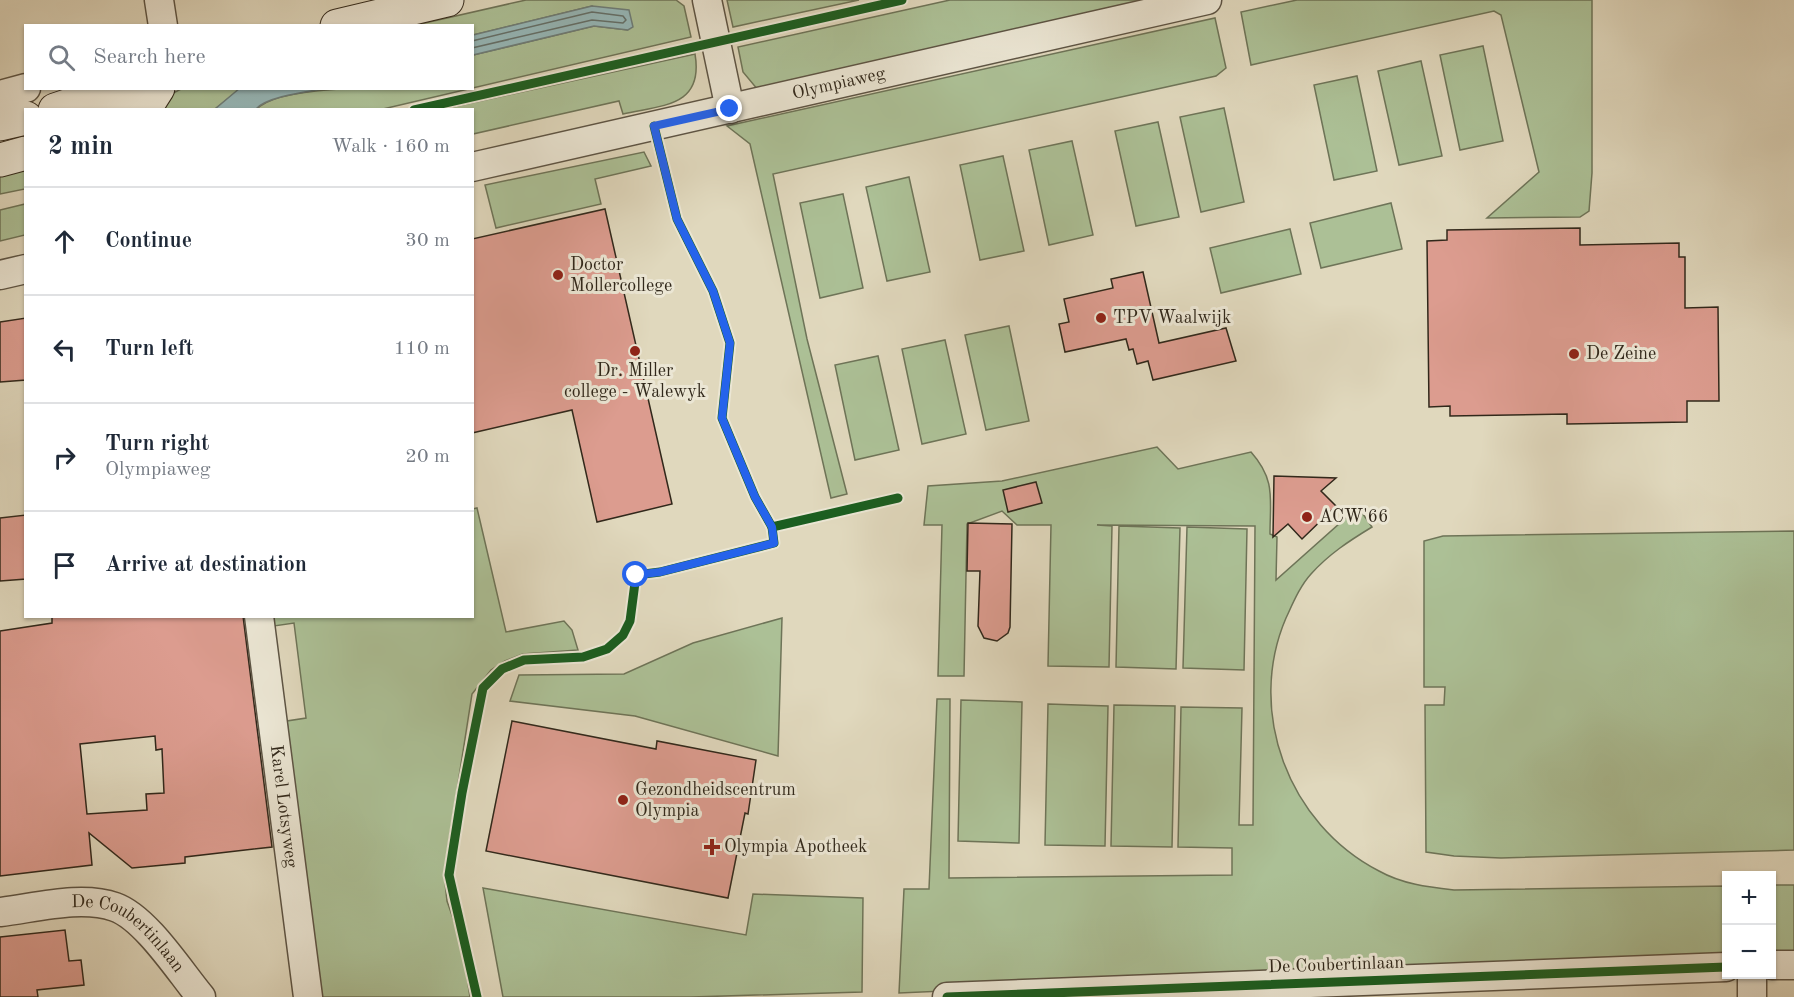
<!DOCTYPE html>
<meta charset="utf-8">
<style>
:root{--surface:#fff;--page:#f6f6f7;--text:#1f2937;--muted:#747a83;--line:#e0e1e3}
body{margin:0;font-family:"Old Standard TT",serif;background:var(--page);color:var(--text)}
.controls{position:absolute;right:18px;bottom:18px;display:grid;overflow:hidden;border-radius:0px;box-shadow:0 2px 4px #0004}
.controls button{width:54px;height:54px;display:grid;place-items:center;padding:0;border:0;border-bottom:2px solid var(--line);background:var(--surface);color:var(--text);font:30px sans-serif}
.stop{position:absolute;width:18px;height:18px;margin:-14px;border:4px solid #2563eb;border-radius:50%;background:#fff}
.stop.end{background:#2563eb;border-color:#fff;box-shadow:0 2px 6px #0008}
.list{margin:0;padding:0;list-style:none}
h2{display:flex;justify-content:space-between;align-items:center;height:78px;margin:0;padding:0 24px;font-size:26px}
h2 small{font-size:20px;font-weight:400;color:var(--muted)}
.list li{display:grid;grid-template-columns:39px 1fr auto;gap:18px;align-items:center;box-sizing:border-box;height:108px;padding:0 24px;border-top:2px solid var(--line)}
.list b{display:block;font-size:22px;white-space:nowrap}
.list p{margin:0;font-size:20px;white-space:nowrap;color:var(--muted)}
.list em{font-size:20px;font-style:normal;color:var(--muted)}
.icon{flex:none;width:33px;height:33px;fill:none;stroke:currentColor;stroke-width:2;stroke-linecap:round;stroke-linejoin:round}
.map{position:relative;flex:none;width:1794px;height:997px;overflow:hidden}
.search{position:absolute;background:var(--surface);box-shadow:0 2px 4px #0004;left:24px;top:24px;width:450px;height:66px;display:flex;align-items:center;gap:15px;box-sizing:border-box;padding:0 21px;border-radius:0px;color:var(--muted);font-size:22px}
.panel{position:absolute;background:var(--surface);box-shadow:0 2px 4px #0004;left:24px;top:108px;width:450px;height:510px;border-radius:0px}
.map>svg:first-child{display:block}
.green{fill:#acc096;stroke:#6e7458;stroke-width:1.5}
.water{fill:#96b8b9;stroke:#6e7e7a;stroke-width:1.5}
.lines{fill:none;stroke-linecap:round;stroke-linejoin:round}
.shore{stroke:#64706a;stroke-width:1.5}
.building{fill:#dc9c8f;stroke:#31281b;stroke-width:1.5;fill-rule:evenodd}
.minor-casing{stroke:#5d5444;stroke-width:31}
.secondary-casing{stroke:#31281b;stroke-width:35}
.minor{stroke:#ebe6d4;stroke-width:28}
.secondary{stroke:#ebe6d4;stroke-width:33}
.cycleway-casing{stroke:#ebe6d4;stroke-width:13}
.cycleway{stroke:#1b5e20;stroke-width:9}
.route{stroke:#2563eb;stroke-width:8}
.poi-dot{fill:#8f2418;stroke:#ebe6d4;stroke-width:2}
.labels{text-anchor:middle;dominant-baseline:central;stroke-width:6;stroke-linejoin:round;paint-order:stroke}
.street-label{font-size:18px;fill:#31281b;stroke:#ebe6d4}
.poi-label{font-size:18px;fill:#31281b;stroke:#ebe6d4;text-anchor:start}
</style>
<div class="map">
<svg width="1794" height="997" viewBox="0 0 1794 997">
<rect width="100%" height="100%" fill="#e0d8bd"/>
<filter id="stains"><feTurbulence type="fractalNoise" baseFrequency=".00333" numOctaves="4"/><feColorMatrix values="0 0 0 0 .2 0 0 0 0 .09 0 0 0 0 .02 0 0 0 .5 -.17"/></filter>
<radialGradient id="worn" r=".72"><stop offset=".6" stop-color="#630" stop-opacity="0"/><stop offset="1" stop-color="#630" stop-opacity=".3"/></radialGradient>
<!-- green -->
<g class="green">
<path d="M526 0H676L684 6 691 37 383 109 256 110C280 80 432 89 472 88L473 55 594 26 628 30 592 6 473 35 472 26 416 25Z"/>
<polygon points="727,0 859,0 733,27"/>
<polygon points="950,0 1169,0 758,90 743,72 738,47"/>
<polygon points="1297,0 1592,0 1592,173 1589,211 1580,217 1487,218 1539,172 1501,15 1494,11 1251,65 1241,12"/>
<polygon points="1215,18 1226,68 1216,76 773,174 807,339 847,494 831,498 750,144 727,126"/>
<polygon points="1483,46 1503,141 1460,150 1440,55"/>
<path d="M695 54C704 107 662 105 623 114L619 101 473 134 472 110 444 109Z"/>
<polygon points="1421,61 1442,156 1399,165 1378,71"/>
<polygon points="1357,76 1377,171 1334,180 1314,85"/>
<polygon points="181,89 240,89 215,109 140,110"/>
<polygon points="1224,108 1244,202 1201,212 1180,117"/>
<polygon points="1158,122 1179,217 1136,226 1115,131"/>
<polygon points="1072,141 1093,235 1049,245 1029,150"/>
<polygon points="644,152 651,166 595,179 601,204 496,228 485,185"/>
<polygon points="1003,156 1024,251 980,260 960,165"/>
<polygon points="25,162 25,189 0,194 0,169"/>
<polygon points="909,177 930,272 887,281 866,187"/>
<polygon points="843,194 863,288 820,298 800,203"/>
<polygon points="1391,203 1402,249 1321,268 1310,223"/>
<polygon points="25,204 25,235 0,241 0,210"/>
<polygon points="1290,229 1301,274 1221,293 1210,248"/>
<polygon points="1009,326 1029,421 986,430 965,335"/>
<polygon points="945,340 966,434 922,444 902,349"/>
<polygon points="878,356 899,450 855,460 835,365"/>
<path d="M1157 447 1178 469 1251 452C1276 480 1270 499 1270 534L1277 537 1276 580 1358 507 1372 527C1349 541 1329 554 1311 574 1300 586 1293 603 1286 618 1246 711 1288 824 1379 871 1402 884 1428 887 1454 890L1726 886V956L899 993 904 889H929L937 699H950L949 878 1232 875V848L1178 847 1181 707 1242 708 1239 825H1253L1255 526 1097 525 1112 526 1109 667 1048 666 1051 525H1017L1002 511 967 524 964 676H938L942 525H924L928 486 1002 481Z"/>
<polygon points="477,508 506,632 564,621 572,630 578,650 523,654 505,661 491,670 472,694 444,873 447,901 462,944 470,997 318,997 287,721 306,718 294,623 274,626 273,617 472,616 472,509"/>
<polygon points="1119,526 1180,528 1176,669 1116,667"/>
<polygon points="1187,527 1247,529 1244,670 1183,668"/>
<polygon points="1794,531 1794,850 1501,858 1454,856 1426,852 1425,705 1444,705 1445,687 1424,687 1424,541 1443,536"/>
<polygon points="782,618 778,756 635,716 510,701 519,675 624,674 693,643"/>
<polygon points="961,700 1022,702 1019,843 958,841"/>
<polygon points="1048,704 1108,706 1105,846 1045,845"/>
<polygon points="1114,705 1175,706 1172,847 1111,846"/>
<polygon points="1772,885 1794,885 1794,954 1772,955"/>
<polygon points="483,888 746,935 753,894 863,898 862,992 691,997 503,997"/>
</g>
<!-- water -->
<g class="water">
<polygon points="592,6 629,10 633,27 628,30 594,26 473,55 473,35"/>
<path d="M240 88H322V89C305 92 266 97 256 109H215Z"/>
</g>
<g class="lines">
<!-- shore -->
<polyline class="shore" points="472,41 592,12 623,16 626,20 623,23 592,20 472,48"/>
</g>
<!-- building -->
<g class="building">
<polygon points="605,209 672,504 597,522 572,410 472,433 472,239"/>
<polygon points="1580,228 1580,245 1679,243 1679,257 1685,257 1685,308 1718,307 1719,401 1687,401 1687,422 1567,424 1567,414 1450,416 1450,406 1429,407 1427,241 1447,240 1447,230"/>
<polygon points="1143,272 1159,343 1226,328 1236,361 1153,380 1148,361 1137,364 1133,349 1129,350 1126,339 1065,352 1059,324 1069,322 1064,299 1113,288 1111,279"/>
<polygon points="26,318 26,380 0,382 0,322"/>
<polygon points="1274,476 1336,478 1321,491 1336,506 1302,539 1288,524 1273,537"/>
<polygon points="1036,482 1042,503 1008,512 1003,490"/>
<polygon points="26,515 26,579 0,581 0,518"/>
<polygon points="968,523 1012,524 1010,627 1008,633 997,641 984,638 978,626 980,571 967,571"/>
<path d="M52 616H243L272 847 185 857V863L132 868 89 833 92 865 0 876V631L52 623ZM155 736 156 750 162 749 164 793 146 794 147 810 87 814 80 744Z"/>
<polygon points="512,721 656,749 657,741 756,760 748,814 745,813 728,898 486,851"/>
<polygon points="65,930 69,961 81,960 84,985 37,990 38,997 0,997 0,937"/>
</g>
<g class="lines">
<defs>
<g id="minor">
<polyline points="159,0 163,26"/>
<polyline points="707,0 730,109"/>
<polyline points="0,95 26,88"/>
<path id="s1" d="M472 167 1207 0"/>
<polyline points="0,275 26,269"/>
<path id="s2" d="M259 616 308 997"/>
<path id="s3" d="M0 912C35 908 81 895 115 907 146 918 180 972 201 997"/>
<polyline points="1772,965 1794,965"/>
<polyline points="1752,974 1752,997"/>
<polyline points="947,997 1726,967"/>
</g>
<g id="secondary">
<polyline points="337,26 447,0"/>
<polyline points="55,110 120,88"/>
<polyline points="128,110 151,99 158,88"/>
<polyline points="0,124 26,118"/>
<polyline points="0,160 26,153"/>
</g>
</defs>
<!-- minor casing -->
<use href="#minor" class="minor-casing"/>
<!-- secondary casing -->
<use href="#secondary" class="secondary-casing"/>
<!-- minor -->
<use href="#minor" class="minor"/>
<!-- secondary -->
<use href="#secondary" class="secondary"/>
<defs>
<g id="cycleway">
<polyline points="414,110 902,0"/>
<polyline points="654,126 677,219 713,291 730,343 722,418 755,497 772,527 898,498"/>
<polyline points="477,997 449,875 462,793 483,688 502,669 524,660 583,657 607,649 623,635 630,621 636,575 660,572 774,543 772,527"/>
<polyline points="947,997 1726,967"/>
</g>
</defs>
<!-- cycleway casing -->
<use href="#cycleway" class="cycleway-casing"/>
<!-- cycleway -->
<use href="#cycleway" class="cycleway"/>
</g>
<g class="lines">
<!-- route -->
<polyline class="route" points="636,575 660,572 774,543 772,527 755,497 722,418 730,343 713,291 677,219 654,126 730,109"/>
</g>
<!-- markers -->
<g class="poi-dot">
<circle cx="558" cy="275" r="6"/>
<circle cx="1101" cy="318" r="6"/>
<circle cx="635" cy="351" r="6"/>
<circle cx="1574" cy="354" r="6"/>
<circle cx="1307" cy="517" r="6"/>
<circle cx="623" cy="800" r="6"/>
<path d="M709 838h6v6h6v6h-6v6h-6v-6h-6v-6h6z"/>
</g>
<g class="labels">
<!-- street labels -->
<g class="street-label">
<text stroke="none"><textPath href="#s1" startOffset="376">Olympiaweg</textPath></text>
<text stroke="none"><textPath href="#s2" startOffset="192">Karel Lotsyweg</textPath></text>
<text stroke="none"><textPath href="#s3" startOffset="140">De Coubertinlaan</textPath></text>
<text transform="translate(1336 965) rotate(-2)">De Coubertinlaan</text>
</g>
<!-- poi labels -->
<g class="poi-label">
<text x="570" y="265">Doctor<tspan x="570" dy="21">Mollercollege</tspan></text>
<text x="1113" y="318">TPV Waalwijk</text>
<text x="1586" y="354">De Zeine</text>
<text x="635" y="371" text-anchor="middle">Dr. Miller<tspan x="635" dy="21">college - Walewyk</tspan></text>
<text x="1319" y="517">ACW'66</text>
<text x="635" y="790">Gezondheidscentrum<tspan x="635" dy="21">Olympia</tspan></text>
<text x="724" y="847">Olympia Apotheek</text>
</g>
</g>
<rect width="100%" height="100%" filter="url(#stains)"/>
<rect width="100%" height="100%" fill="url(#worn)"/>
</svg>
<div class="controls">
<button>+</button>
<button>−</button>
</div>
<div class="stop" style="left:636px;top:575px"></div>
<div class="stop end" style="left:730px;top:109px"></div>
<div class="search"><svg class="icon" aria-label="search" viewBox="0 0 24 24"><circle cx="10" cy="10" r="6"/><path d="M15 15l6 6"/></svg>Search here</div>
<section class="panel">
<h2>2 min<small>Walk · 160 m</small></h2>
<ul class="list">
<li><svg class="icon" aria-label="ahead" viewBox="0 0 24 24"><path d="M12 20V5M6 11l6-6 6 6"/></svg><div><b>Continue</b></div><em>30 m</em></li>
<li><svg class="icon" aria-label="left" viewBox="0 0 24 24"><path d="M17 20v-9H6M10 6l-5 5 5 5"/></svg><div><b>Turn left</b></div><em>110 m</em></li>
<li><svg class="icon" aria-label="right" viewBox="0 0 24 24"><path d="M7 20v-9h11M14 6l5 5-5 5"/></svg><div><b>Turn right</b><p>Olympiaweg</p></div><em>20 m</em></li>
<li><svg class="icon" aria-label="arrive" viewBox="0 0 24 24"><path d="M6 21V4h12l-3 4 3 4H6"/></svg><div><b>Arrive at destination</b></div></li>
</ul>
</section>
</div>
